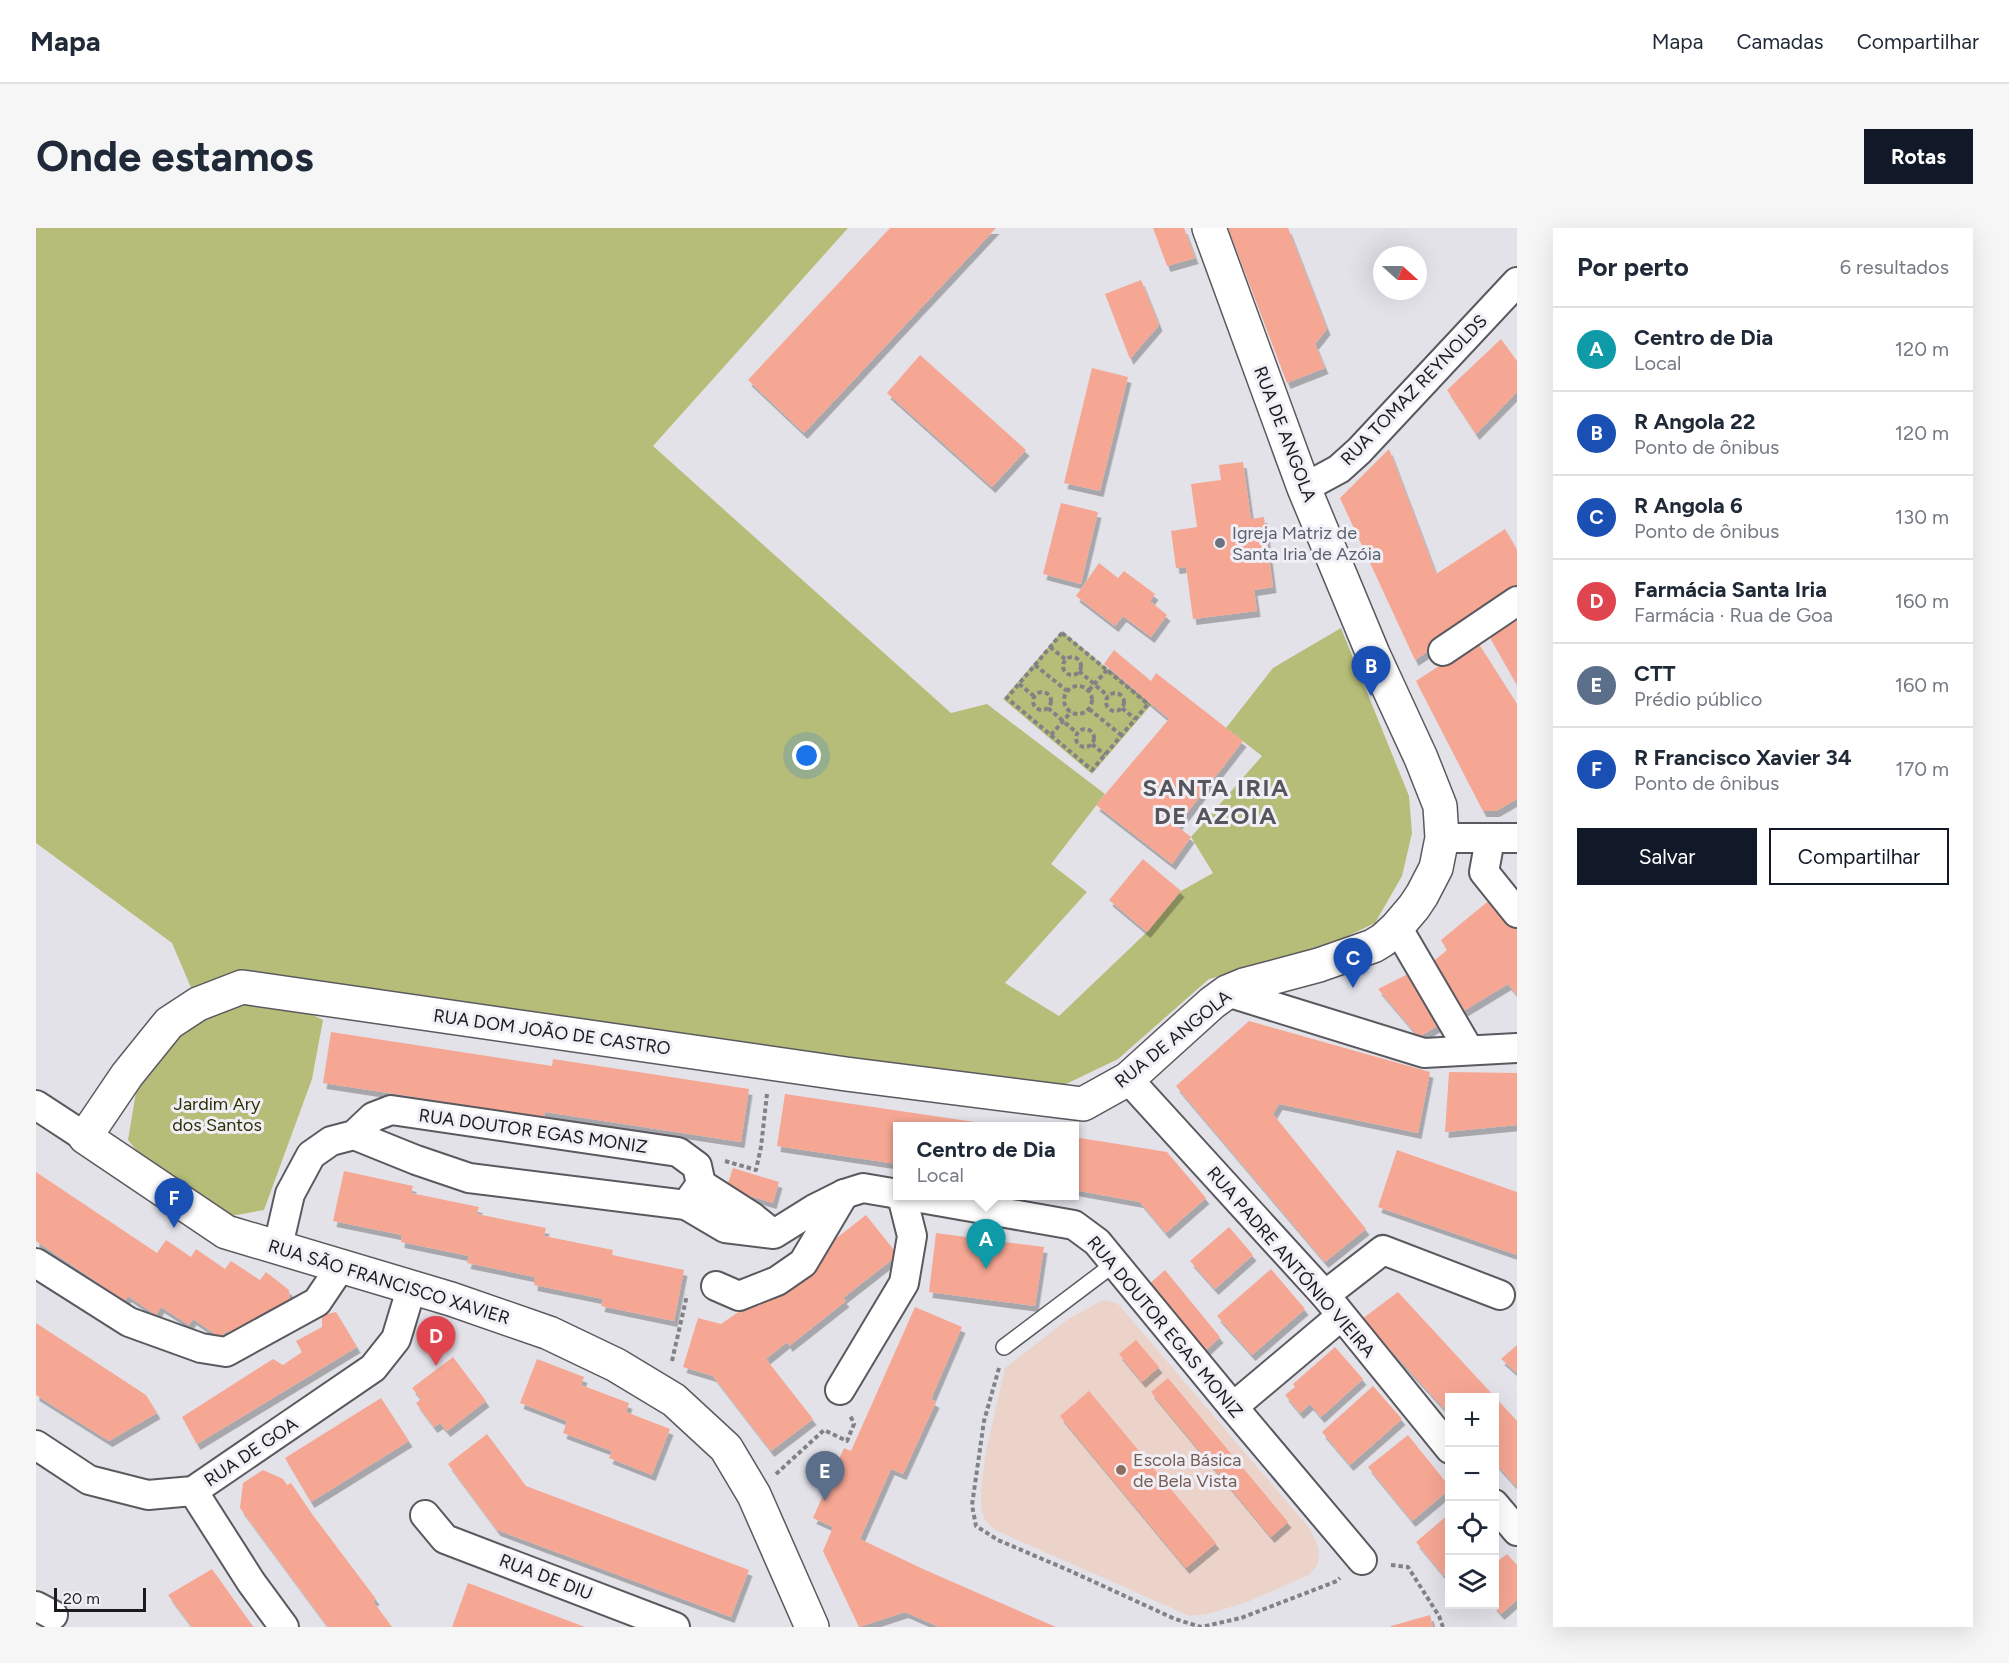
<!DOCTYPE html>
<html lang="pt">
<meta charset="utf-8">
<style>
:root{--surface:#fff;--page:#f6f6f7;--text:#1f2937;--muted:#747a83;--line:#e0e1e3;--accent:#111827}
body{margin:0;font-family:Figtree,sans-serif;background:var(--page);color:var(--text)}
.controls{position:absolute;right:18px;bottom:18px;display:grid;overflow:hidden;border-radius:0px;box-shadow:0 6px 24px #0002}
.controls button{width:54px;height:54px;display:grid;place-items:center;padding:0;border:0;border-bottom:2px solid var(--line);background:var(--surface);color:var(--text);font:30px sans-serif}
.compass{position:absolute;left:1337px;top:18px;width:54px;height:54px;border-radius:50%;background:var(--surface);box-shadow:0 6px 24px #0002;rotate:111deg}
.scale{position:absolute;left:18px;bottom:15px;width:92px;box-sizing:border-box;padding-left:6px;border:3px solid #1b1b1d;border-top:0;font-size:16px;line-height:21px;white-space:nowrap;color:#1b1b1d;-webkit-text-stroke:4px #f0eff6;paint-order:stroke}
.you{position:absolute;left:771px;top:528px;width:21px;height:21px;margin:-15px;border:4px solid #fff;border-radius:50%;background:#1a73e8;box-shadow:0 0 0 9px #1a73e833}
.badge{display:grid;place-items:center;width:39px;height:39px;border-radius:50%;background:var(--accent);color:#fff;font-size:20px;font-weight:700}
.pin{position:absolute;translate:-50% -50px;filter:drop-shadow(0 2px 3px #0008)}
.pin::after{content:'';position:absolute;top:32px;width:21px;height:18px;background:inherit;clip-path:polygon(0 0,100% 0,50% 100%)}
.popup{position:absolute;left:857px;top:894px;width:186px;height:78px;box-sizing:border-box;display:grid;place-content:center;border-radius:0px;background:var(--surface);filter:drop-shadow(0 2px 4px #0005);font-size:20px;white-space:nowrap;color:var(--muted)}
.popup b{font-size:22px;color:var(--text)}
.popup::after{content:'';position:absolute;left:50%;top:100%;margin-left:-12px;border:12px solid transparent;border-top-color:var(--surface)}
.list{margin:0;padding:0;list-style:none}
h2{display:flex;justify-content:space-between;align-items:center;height:78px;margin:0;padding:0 24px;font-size:26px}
h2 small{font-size:20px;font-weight:400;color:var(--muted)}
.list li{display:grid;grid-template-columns:39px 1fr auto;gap:18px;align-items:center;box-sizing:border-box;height:84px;padding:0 24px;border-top:2px solid var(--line)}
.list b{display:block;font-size:22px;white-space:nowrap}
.list p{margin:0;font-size:20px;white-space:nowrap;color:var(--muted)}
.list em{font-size:20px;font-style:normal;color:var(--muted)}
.actions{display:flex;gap:12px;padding:18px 24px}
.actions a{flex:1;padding:14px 0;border:2px solid var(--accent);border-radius:0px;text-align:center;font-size:21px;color:var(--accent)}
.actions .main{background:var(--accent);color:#fff}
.icon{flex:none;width:33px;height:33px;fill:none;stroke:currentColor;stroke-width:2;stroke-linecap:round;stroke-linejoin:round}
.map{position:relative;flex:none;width:1481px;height:1399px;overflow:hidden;border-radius:0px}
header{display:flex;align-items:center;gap:36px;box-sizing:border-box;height:84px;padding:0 30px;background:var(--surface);border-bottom:2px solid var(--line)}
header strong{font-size:28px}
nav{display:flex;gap:33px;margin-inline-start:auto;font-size:21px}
.intro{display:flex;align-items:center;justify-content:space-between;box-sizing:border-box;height:144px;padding:0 36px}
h1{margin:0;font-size:42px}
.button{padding:15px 27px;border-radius:0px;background:var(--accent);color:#fff;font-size:21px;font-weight:700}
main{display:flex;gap:36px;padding:0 36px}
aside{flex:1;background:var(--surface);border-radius:0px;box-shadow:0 6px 24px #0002}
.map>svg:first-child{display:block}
.education{fill:#ebd3ca}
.green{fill:#b6bd79}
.building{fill:#f6a794;filter:url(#shadow)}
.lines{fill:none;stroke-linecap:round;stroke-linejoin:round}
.lane-casing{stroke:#5a595f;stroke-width:18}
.street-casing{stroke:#5a595f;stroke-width:32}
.secondary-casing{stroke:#5a595f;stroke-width:36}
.path{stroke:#828286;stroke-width:4;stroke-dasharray:4.5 3;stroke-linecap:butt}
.lane{stroke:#fff;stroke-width:15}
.street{stroke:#fff;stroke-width:28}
.secondary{stroke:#fff;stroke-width:33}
.worship-dot{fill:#6b7280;stroke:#f0eff6;stroke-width:2}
.education-dot{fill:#8d6e63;stroke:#f0eff6;stroke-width:2}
.labels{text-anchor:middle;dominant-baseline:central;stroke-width:6;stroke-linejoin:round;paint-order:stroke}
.street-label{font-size:18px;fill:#1b1b1d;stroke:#f0eff6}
.worship-label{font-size:18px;fill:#5b616d;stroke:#f0eff6;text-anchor:start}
.park-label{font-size:18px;fill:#2d2f05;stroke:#f0eff6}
.education-label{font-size:18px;fill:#785e54;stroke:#f0eff6;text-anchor:start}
.district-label{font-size:24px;font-weight:bold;letter-spacing:1.5px;fill:#56555b;stroke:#f0eff6}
</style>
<header>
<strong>Mapa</strong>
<nav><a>Mapa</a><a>Camadas</a><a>Compartilhar</a></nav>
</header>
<div class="intro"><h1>Onde estamos</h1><a class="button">Rotas</a></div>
<main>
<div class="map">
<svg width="1481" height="1399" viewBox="0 0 1481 1399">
<defs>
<filter id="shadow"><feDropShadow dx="3.5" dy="6" stdDeviation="0" flood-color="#0004"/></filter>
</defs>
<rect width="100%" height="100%" fill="#e3e2e9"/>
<!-- education -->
<polygon class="education" points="1067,1072 1081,1075 1089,1084 1274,1301 1283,1321 1282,1336 1273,1347 1211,1374 1172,1386 1154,1388 959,1302 949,1292 945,1280 945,1261 950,1223 969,1140 1032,1091"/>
<!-- green -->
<g class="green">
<polygon points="0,0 812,0 617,218 915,485 951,476 1069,566 1015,636 1051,664 969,755 1023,788 1111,704 1145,663 1177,645 1155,609 1226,528 1190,500 1237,440 1305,400 1373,568 1376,605 1366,648 1339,695 1282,722 1173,751 1082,831 1028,857 206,759 162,776 136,715 0,615"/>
<polygon points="1026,403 1115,477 1056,546 967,471"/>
<polygon points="202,775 253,775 287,792 276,851 228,982 195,988 111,935 92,912 100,864 153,796"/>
</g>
<!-- building -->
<g class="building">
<polygon points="854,0 960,0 768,205 712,152"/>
<polygon points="1117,0 1148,0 1159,30 1131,38"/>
<polygon points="1192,0 1252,0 1291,101 1279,116 1289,140 1251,155"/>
<polygon points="1105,52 1123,97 1094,131 1069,66"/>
<polygon points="1465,111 1481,133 1481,164 1440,206 1411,162"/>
<polygon points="884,127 990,222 956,259 851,165"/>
<polygon points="1056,140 1092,149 1064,263 1028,255"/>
<polygon points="1353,221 1400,346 1469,301 1481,322 1481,364 1379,432 1304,270"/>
<polygon points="1207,234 1215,291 1228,289 1237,359 1218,362 1221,383 1157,391 1150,339 1140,340 1135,303 1161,299 1155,256 1185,252 1183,237"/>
<polygon points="1025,275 1062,284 1045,356 1007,346"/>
<polygon points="1063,335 1082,350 1088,343 1119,366 1114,373 1131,387 1115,409 1087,388 1079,398 1040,368"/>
<polygon points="1481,390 1481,457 1452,406"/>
<polygon points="1441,413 1481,476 1481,571 1460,583 1447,583 1380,453"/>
<polygon points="1078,422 1115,453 1120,445 1207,513 1141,598 1155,609 1136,636 1060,577 1133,491 1068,436"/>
<polygon points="1107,631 1145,663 1111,704 1073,672"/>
<polygon points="1456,670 1481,702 1481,767 1472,756 1421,787 1393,737 1411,722 1405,712"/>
<polygon points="1378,743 1408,794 1383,809 1342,761"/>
<polygon points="1213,793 1394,844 1382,905 1243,876 1237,886 1330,1001 1289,1034 1140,858"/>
<polygon points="295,804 516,838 517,831 713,861 705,914 509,884 508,889 287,855"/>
<polygon points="1413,844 1481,845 1481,897 1409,904"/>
<polygon points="749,866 959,897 959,898 861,898 861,936 741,918"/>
<polygon points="1038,909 1131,924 1170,970 1130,1005 1104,974 1038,962"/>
<polygon points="1361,922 1481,964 1481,1027 1342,979"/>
<polygon points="697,940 743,954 737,975 690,961"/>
<polygon points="308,943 377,958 375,965 443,979 441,986 510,1000 508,1008 577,1022 576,1027 648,1042 638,1093 565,1078 567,1071 498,1057 499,1049 431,1035 433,1028 365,1014 366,1007 297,993"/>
<polygon points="0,944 121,1025 130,1012 155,1029 160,1021 189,1041 195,1033 224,1052 230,1044 253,1062 254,1081 202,1112 190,1103 185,1110 157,1091 153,1097 125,1079 120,1087 92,1068 89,1073 0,1013"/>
<polygon points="830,987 862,1027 807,1070 810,1073 753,1118 751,1114 730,1131 777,1191 735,1223 677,1148 647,1139 662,1090 685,1096 717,1074 723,1078 779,1034 775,1030"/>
<polygon points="1193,999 1217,1027 1179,1061 1154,1033"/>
<polygon points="900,1005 1008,1019 999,1078 893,1064"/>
<polygon points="1235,1041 1269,1081 1216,1127 1181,1088"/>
<polygon points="1129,1042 1184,1109 1167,1125 1111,1058"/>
<polygon points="1362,1064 1481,1193 1481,1259 1458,1234 1458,1170 1414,1170 1413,1186 1326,1091"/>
<polygon points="879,1079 926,1099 895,1171 900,1174 867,1246 855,1241 824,1311 887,1341 1020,1399 903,1399 869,1384 823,1399 787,1323 797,1299 777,1290 808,1220 815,1223"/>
<polygon points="300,1084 321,1119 161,1216 146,1189 237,1131 247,1137 266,1124 260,1113 286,1099 286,1087"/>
<polygon points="0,1095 110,1167 121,1185 73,1213 0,1167"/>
<polygon points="1100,1112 1123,1139 1106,1154 1083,1126"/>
<polygon points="1481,1117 1481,1145 1465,1131"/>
<polygon points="1299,1119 1327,1151 1285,1189 1274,1176 1264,1185 1249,1167 1259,1159 1257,1156"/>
<polygon points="417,1129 450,1173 411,1203 404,1195 398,1199 380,1175 385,1171 376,1160"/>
<polygon points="501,1131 548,1149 545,1157 593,1175 590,1184 634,1201 616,1247 573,1230 576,1223 527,1205 531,1193 484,1175"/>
<polygon points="1132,1150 1252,1294 1235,1309 1115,1164"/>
<polygon points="1337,1158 1366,1191 1314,1237 1286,1204"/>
<polygon points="1053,1163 1180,1315 1150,1340 1024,1188"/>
<polygon points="345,1170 373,1213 275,1274 249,1230"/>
<polygon points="451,1206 490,1258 713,1342 695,1389 461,1302 412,1236"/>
<polygon points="1372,1207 1413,1258 1413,1262 1376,1293 1332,1239"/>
<polygon points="227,1242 247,1251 251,1257 255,1255 276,1286 340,1371 337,1373 356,1399 292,1399 204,1280 207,1255"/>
<polygon points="1413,1286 1413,1343 1408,1348 1380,1314"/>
<polygon points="1471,1326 1481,1337 1481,1372 1465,1386 1457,1377 1458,1376 1458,1336"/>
<polygon points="176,1341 216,1397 218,1399 156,1399 132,1367"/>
<polygon points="432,1355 549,1399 416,1399"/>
<polygon points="1394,1387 1397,1399 1355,1399 1355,1398"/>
</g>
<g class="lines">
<defs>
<polyline id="lane" points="968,1119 1078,1036"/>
<g id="street">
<polyline points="1268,260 1303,241 1323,223 1481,54"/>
<polyline points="1407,423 1481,373"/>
<polyline points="1406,610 1481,610"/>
<polyline points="1454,611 1448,644 1481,685"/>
<polyline points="1361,699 1433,822"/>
<polyline points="1191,764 1388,825 1481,820"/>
<polyline points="1092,851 1289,1067 1414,1221"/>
<polyline points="0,877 49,909"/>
<polyline points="318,907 380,932 433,950 650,977 689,1000 738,1006 778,981 808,966 827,960 862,966"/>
<polyline points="665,956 715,988 736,1005"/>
<polyline points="873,968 1038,997 1061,1014 1197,1179 1326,1332"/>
<polyline points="242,1018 254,966 275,927 295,913 318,907 337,889 355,882 642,924 661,938 665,956 650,977"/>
<polyline points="0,1035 93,1094 165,1120 190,1124 281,1074 306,1037"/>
<polyline points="680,1058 703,1068 741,1053 767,1035 808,966"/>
<polyline points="1289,1067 1347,1022 1464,1067"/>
<polyline points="804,1162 868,1055 876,1008 866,968"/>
<polyline points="1197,1179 1305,1088"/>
<polyline points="0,1217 53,1252 112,1267 157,1263 337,1140 360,1111 376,1058"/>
<polyline points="157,1263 215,1354 248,1399"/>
<polyline points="1458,1276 1481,1303"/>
<polyline points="389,1287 409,1311 639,1399"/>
<polyline points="0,1378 17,1387"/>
</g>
<polyline id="secondary" points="776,1399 718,1267 690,1220 638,1172 580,1137 513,1105 415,1071 190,1004 49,909 91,847 133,795 162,776 206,759 810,846 1047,876 1092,851 1176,775 1191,764 1208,757 1283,737 1337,718 1347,712 1361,699 1378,679 1386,667 1400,640 1406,610 1404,578 1385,530 1337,426 1268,260 1173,0"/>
</defs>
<!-- lane casing -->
<use href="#lane" class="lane-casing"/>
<!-- street casing -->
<use href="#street" class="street-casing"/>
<!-- secondary casing -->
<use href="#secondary" class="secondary-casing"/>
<!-- path -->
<g class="path">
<polygon points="1026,405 1112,476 1056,542 971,470"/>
<polyline points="1014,419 1029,431"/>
<circle cx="1036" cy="438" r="9"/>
<polyline points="999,437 1031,463"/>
<polyline points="1043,443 1072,468"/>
<polyline points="983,456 998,468"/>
<circle cx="1042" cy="472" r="14"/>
<polyline points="1053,462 1071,442"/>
<circle cx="1006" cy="473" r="9"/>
<circle cx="1079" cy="474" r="9"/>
<polyline points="1012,480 1041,505"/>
<polyline points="1086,480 1099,491"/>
<polyline points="1053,481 1085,507"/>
<circle cx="1049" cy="510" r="9"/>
<polyline points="1015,507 1035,484"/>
<polyline points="1056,516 1069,527"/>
<polyline points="689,933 720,942 725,919 731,866"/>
<polyline points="636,1133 651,1067"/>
<polyline points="963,1140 948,1193 936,1277 940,1298 962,1312 1032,1342 1139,1391 1165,1399 1205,1390 1301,1353 1304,1350"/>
<polyline points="740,1246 788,1202 811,1213 818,1196 814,1187"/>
<polyline points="1355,1337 1372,1339 1403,1388 1407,1399"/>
</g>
<!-- lane -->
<use href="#lane" class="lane"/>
<!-- street -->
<use href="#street" class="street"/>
<!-- secondary -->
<use href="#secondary" class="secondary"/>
</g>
<!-- markers -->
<circle class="worship-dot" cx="1184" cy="315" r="6"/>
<circle class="education-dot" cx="1085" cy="1242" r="6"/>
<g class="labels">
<!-- street labels -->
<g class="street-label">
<text transform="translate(1378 162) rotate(-46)">RUA TOMAZ REYNOLDS</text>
<text transform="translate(1249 206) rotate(69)">RUA DE ANGOLA</text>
<text transform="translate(516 804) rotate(8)">RUA DOM JOÃO DE CASTRO</text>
<text transform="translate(1137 811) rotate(-39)">RUA DE ANGOLA</text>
<text transform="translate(497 903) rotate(8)">RUA DOUTOR EGAS MONIZ</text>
<text transform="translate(1255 1034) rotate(49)">RUA PADRE ANTÓNIO VIEIRA</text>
<text transform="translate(353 1054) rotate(17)">RUA SÃO FRANCISCO XAVIER</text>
<text transform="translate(1129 1099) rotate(50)">RUA DOUTOR EGAS MONIZ</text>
<text transform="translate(215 1224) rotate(-34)">RUA DE GOA</text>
<text transform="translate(510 1349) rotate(21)">RUA DE DIU</text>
</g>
<!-- worship labels -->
<g class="worship-label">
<text x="1196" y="305">Igreja Matriz de<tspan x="1196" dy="21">Santa Iria de Azóia</tspan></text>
</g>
<!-- park labels -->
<g class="park-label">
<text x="181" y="876">Jardim Ary<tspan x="181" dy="21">dos Santos</tspan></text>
</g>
<!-- education labels -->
<g class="education-label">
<text x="1097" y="1232">Escola Básica<tspan x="1097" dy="21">de Bela Vista</tspan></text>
</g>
<!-- district labels -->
<g class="district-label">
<text x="1180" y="559">SANTA IRIA<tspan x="1180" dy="28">DE AZOIA</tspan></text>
</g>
</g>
</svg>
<div class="controls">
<button>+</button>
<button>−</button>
<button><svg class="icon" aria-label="locate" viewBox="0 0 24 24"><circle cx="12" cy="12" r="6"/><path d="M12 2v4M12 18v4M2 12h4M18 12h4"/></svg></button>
<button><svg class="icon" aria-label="layers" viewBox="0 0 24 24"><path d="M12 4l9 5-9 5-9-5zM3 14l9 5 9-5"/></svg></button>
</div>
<svg class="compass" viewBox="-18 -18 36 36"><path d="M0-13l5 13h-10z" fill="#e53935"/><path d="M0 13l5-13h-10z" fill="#747a83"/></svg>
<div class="scale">20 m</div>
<div class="you"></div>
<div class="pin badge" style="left:950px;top:1041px;background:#0f9aa8">A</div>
<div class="popup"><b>Centro de Dia</b>Local</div>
<div class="pin badge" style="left:1335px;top:468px;background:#1a4fb4">B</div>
<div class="pin badge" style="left:1317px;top:760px;background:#1a4fb4">C</div>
<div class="pin badge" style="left:400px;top:1138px;background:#e0444e">D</div>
<div class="pin badge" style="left:789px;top:1273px;background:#5c6f8a">E</div>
<div class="pin badge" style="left:138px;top:1000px;background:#1a4fb4">F</div>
</div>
<aside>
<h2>Por perto<small>6 resultados</small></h2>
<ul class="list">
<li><span class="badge" style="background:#0f9aa8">A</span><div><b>Centro de Dia</b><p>Local</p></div><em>120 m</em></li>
<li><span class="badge" style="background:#1a4fb4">B</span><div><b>R Angola 22</b><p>Ponto de ônibus</p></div><em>120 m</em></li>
<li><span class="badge" style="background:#1a4fb4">C</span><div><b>R Angola 6</b><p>Ponto de ônibus</p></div><em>130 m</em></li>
<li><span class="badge" style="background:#e0444e">D</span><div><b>Farmácia Santa Iria</b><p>Farmácia · Rua de Goa</p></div><em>160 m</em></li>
<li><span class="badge" style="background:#5c6f8a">E</span><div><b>CTT</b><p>Prédio público</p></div><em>160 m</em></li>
<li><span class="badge" style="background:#1a4fb4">F</span><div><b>R Francisco Xavier 34</b><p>Ponto de ônibus</p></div><em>170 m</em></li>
</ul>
<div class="actions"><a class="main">Salvar</a><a>Compartilhar</a></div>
</aside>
</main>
